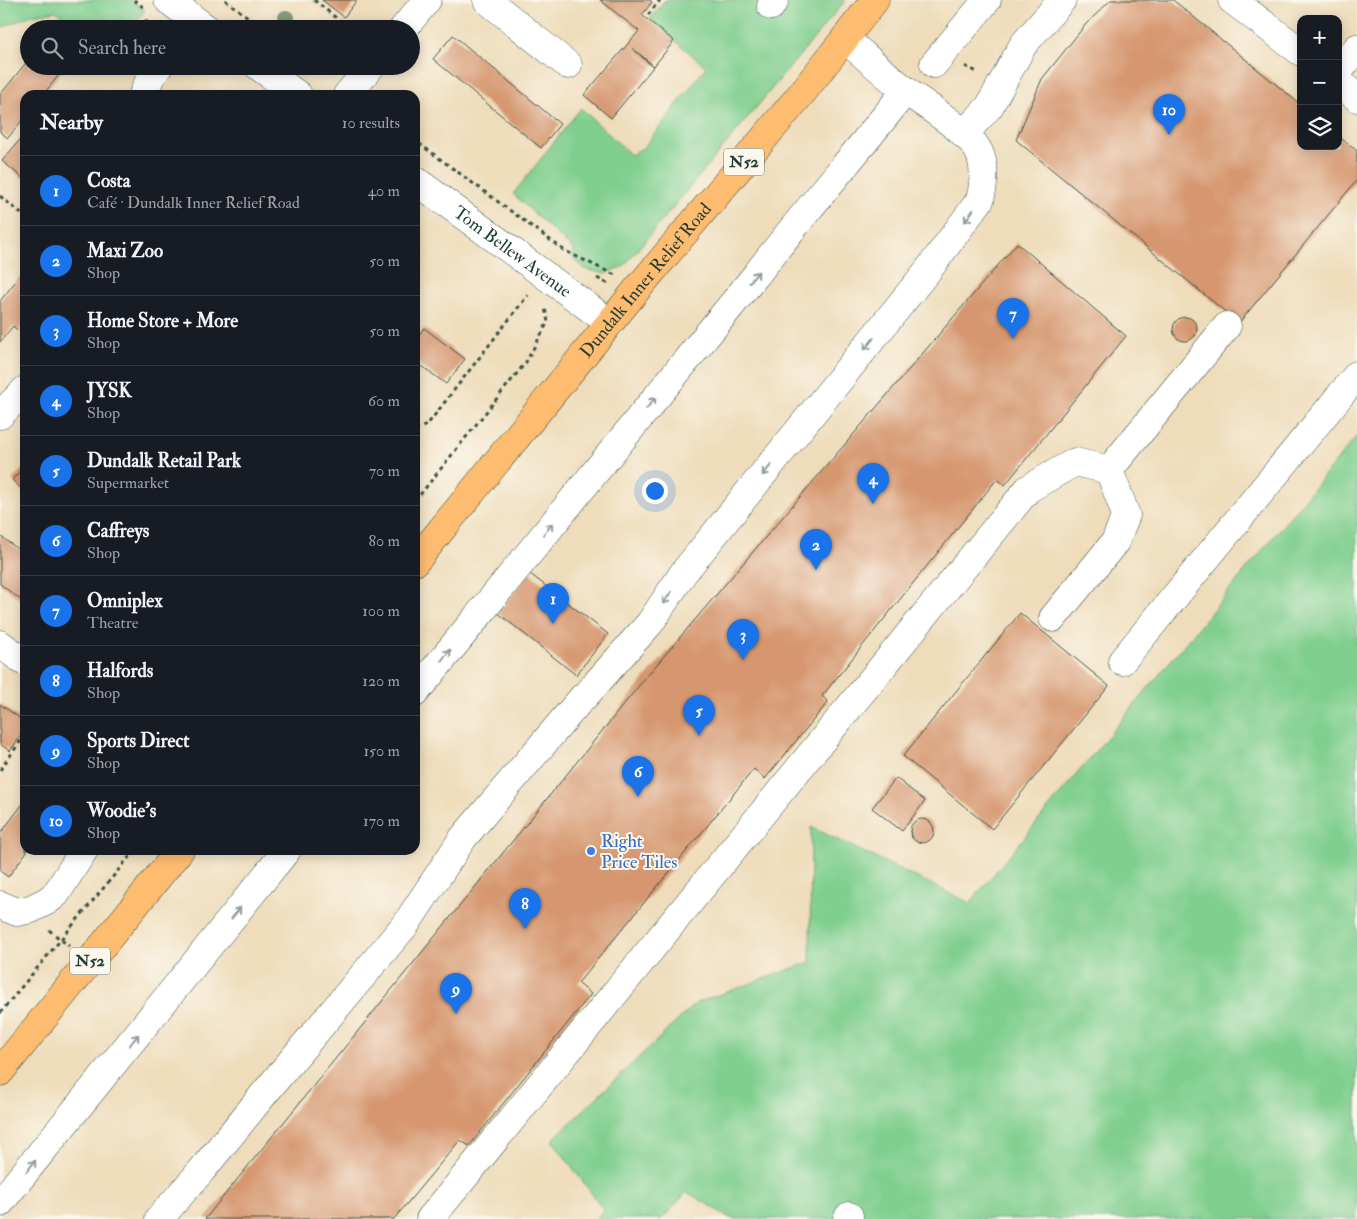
<!DOCTYPE html>
<meta charset="utf-8">
<style>
:root{--surface:#171b24;--page:#20242c;--text:#f1f3f6;--muted:#9ea1a6;--line:#363941;--accent:#1a73e8}
body{margin:0;font-family:"IM FELL Double Pica",serif;background:var(--page);color:var(--text)}
.controls{position:absolute;right:15px;top:15px;display:grid;overflow:hidden;border-radius:10px;box-shadow:0 2px 12px #0003}
.controls button{width:45px;height:45px;display:grid;place-items:center;padding:0;border:0;border-bottom:1px solid var(--line);background:var(--surface);color:var(--text);font:25px sans-serif}
.you{position:absolute;left:654px;top:490px;width:18px;height:18px;margin:-12px;border:4px solid #fff;border-radius:50%;background:#1a73e8;box-shadow:0 0 0 8px #1a73e833}
.badge{display:grid;place-items:center;width:32px;height:32px;border-radius:50%;background:var(--accent);color:#fff;font-size:16px;font-weight:700}
.pin{position:absolute;translate:-50% -41px;filter:drop-shadow(0 1px 2px #0008)}
.pin::after{content:'';position:absolute;top:26px;width:18px;height:15px;background:inherit;clip-path:polygon(0 0,100% 0,50% 100%)}
.list{margin:0;padding:0;list-style:none}
h2{display:flex;justify-content:space-between;align-items:center;height:65px;margin:0;padding:0 20px;font-size:21px}
h2 small{font-size:16px;font-weight:400;color:var(--muted)}
.list li{display:grid;grid-template-columns:32px 1fr auto;gap:15px;align-items:center;box-sizing:border-box;height:70px;padding:0 20px;border-top:1px solid var(--line)}
.list b{display:block;font-size:19px;white-space:nowrap}
.list p{margin:0;font-size:16px;white-space:nowrap;color:var(--muted)}
.list em{font-size:16px;font-style:normal;color:var(--muted)}
.icon{flex:none;width:28px;height:28px;fill:none;stroke:currentColor;stroke-width:2;stroke-linecap:round;stroke-linejoin:round}
.map{position:relative;flex:none;width:1357px;height:1219px;overflow:hidden}
.search{position:absolute;background:var(--surface);box-shadow:0 2px 12px #0003;left:20px;top:20px;width:400px;height:55px;display:flex;align-items:center;gap:12px;box-sizing:border-box;padding:0 18px;border-radius:28px;color:var(--muted);font-size:19px}
.panel{position:absolute;background:var(--surface);box-shadow:0 2px 12px #0003;left:20px;top:90px;width:400px;height:765px;border-radius:15px}
.map>svg:first-child{display:block}
.green{fill:#80cf8f;stroke:#508662}
.building{fill:#d6976f}
.lines{fill:none;stroke-linecap:round;stroke-linejoin:round}
.minor-casing{stroke:#3e5548;stroke-width:29}
.major-casing{stroke:#3e5548;stroke-width:29}
.path{stroke:#3e5548;stroke-width:3;stroke-dasharray:4 4;stroke-linecap:butt}
.minor{stroke:#fff;stroke-width:28}
.major{stroke:#fdbc70;stroke-width:28}
.tree{fill:#89997d}
.oneway{stroke:#8f9e9a}
.shop-dot{fill:#3f7fe0;stroke:#fbf7ec;stroke-width:2}
.labels{text-anchor:middle;dominant-baseline:central;stroke-width:4;stroke-linejoin:round;paint-order:stroke}
.shield{fill:#fbf7ec;stroke:#61756b;stroke-width:1}
.shield-label{font-size:16px;font-weight:bold;fill:#1f3d34}
.street-label{font-size:18px;fill:#1f3d34;stroke:#fbf7ec}
.shop-label{font-size:18px;fill:#366cbe;stroke:#fbf7ec;text-anchor:start}
</style>
<div class="map">
<svg width="1357" height="1219" viewBox="0 0 1357 1219">
<rect width="100%" height="100%" fill="#fbf7ec"/>
<filter id="ink" filterUnits="userSpaceOnUse"><feTurbulence type="fractalNoise" baseFrequency=".02" numOctaves="2"/><feDisplacementMap in="SourceGraphic" scale="10" xChannelSelector="R" yChannelSelector="G"/><feConvolveMatrix kernelMatrix="1 2 1 2 8 2 1 2 1" color-interpolation-filters="sRGB"/></filter>
<filter id="wash" filterUnits="userSpaceOnUse"><feTurbulence type="fractalNoise" baseFrequency=".0096" numOctaves="4" result="noise"/><feDisplacementMap in="SourceGraphic" scale="20" xChannelSelector="R" yChannelSelector="G"/><feGaussianBlur stdDeviation="1.12" result="paint"/><feColorMatrix in="noise" values="0 0 0 0 0 0 0 0 0 0 0 0 0 0 0 0 0 1.4 0 .05"/><feComposite in="paint" operator="in"/></filter>
<g filter="url(#wash)">
<rect width="100%" height="100%" fill="#eedcba"/>
<!-- green -->
<g class="green">
<polygon points="0,0 131,0 145,10 131,29 80,29 56,11 32,15 0,28"/>
<polygon points="665,0 846,0 624,266 605,274 585,269 573,258 573,249 513,194 581,108 631,155 644,147 706,67 650,19"/>
<polygon points="1357,436 1357,1219 732,1219 687,1192 662,1219 596,1219 604,1210 552,1140 696,1003 810,962 811,827 970,903"/>
</g>
<g id="blocks">
<!-- building -->
<g class="building">
<polygon points="322,0 357,0 344,17"/>
<polygon points="600,0 650,0 652,2 642,15 674,41 654,66 632,48 653,67 611,118 584,95 639,31"/>
<polygon points="1111,0 1173,0 1301,105 1301,146 1338,146 1338,136 1357,151 1357,180 1239,323 1016,140 1042,79 1086,24"/>
<polygon points="453,35 560,124 541,148 433,59"/>
<polygon points="29,59 29,66 66,66 43,95 25,95 25,117 8,138 0,132 0,95"/>
<polygon points="24,135 25,136 25,180 2,161"/>
<polygon points="1017,243 1126,336 1005,485 997,479 822,696 828,702 765,779 754,769 578,983 591,994 469,1146 460,1140 394,1219 205,1219 646,677"/>
<polygon points="20,276 25,280 25,323 18,331 13,326 0,342 0,301"/>
<circle cx="1185" cy="329" r="12"/>
<polygon points="424,328 465,359 446,384 415,361 415,340"/>
<polygon points="25,466 25,492 12,480"/>
<polygon points="0,536 25,554 25,603 0,584"/>
<polygon points="529,573 608,634 576,675 498,613"/>
<polygon points="1020,613 1109,686 992,829 903,756"/>
<polygon points="0,704 25,722 25,730 10,751 0,744"/>
<polygon points="896,778 925,801 902,831 872,808"/>
<polygon points="25,801 25,850 28,850 8,877 0,871 0,834"/>
<circle cx="922" cy="831" r="12"/>
</g>
</g>
</g>
<g filter="url(#ink)">
<use href="#blocks" fill-opacity="0" stroke="#3e5548" stroke-width="1"/>
<g class="lines">
<defs>
<g id="minor">
<polyline points="168,0 207,29"/>
<polyline points="487,0 568,65"/>
<polyline points="1232,0 1301,52"/>
<polyline points="771,6 775,0"/>
<polyline points="403,29 427,0"/>
<polyline points="934,64 987,0"/>
<polyline points="258,66 298,95"/>
<polyline points="1338,72 1357,48"/>
<polyline points="1338,81 1357,98"/>
<polyline points="143,95 151,76 159,66"/>
<polyline points="347,95 371,66"/>
<polyline points="964,134 989,107 1023,45 1062,0"/>
<path id="s1" d="M415 180 610 323"/>
<polyline points="0,415 25,390"/>
<polyline points="1109,470 1227,326"/>
<polyline points="0,644 25,662"/>
<polyline points="1122,661 1357,375"/>
<path d="M415 693 756 275C804 212 857 153 906 90"/>
<polyline points="0,905 17,912 31,909 47,901 56,894 84,850"/>
<polyline points="0,1203 287,850"/>
<path d="M159 1219 202 1170 263 1095 406 924 463 838 583 697 585 696 650 623 684 572 929 269 980 200C984 184 986 167 979 152 971 133 924 104 906 91 885 74 865 56 845 39"/>
<polyline points="430,1219 1028,489 1075,462 1109,470 1126,515 1115,542 1053,618"/>
<polyline points="847,1219 849,1216"/>
</g>
<g id="major">
<path id="s2" d="M415 562 639 287 802 93 875 0"/>
<polyline points="0,1072 180,850"/>
</g>
</defs>
<!-- minor casing -->
<use href="#minor" class="minor-casing"/>
<!-- major casing -->
<use href="#major" class="major-casing"/>
<!-- path -->
<g class="path">
<polyline points="134,0 143,7"/>
<polyline points="225,0 264,29"/>
<polyline points="314,0 350,29"/>
<polyline points="648,15 660,0"/>
<polyline points="232,19 246,29"/>
<polyline points="139,29 148,19 147,17"/>
<polyline points="965,66 979,73"/>
<polyline points="394,94 394,95"/>
<polyline points="415,137 417,142 565,251 615,275"/>
<polyline points="415,150 421,154"/>
<polyline points="0,196 25,217"/>
<polyline points="597,278 609,284"/>
<polyline points="415,430 427,425 528,295"/>
<polyline points="415,501 526,362 548,322 545,308"/>
<polyline points="0,770 25,735"/>
<polyline points="49,930 69,946"/>
<polyline points="0,1013 135,850"/>
</g>
<!-- minor -->
<use href="#minor" class="minor"/>
<!-- major -->
<use href="#major" class="major"/>
</g>
<!-- trees -->
<circle class="tree" cx="286" cy="18" r="8"/>
<!-- one-way arrows -->
<defs><path id="oneway-shaft" d="M-6 0H5M1.5-3L5.5 0L1.5 3" fill="none" stroke-width="1.6" stroke-linecap="round" stroke-linejoin="round" transform="scale(1.25)"/></defs>
<g class="oneway">
<use href="#oneway-shaft" transform="translate(969 216) rotate(125)"/>
<use href="#oneway-shaft" transform="translate(754 277) rotate(-51)"/>
<use href="#oneway-shaft" transform="translate(869 344) rotate(129)"/>
<use href="#oneway-shaft" transform="translate(651 403) rotate(-51)"/>
<use href="#oneway-shaft" transform="translate(767 470) rotate(129)"/>
<use href="#oneway-shaft" transform="translate(548 529) rotate(-50)"/>
<use href="#oneway-shaft" transform="translate(667 598) rotate(124)"/>
<use href="#oneway-shaft" transform="translate(446 655) rotate(-51)"/>
<use href="#oneway-shaft" transform="translate(236 913) rotate(-51)"/>
<use href="#oneway-shaft" transform="translate(134 1040) rotate(-51)"/>
<use href="#oneway-shaft" transform="translate(31 1166) rotate(-51)"/>
</g>
</g>
<!-- markers -->
<circle class="shop-dot" cx="591" cy="851" r="5"/>
<g class="labels">
<!-- shield labels -->
<g class="shield">
<rect x="724" y="148.5" width="40" height="27" rx="4"/>
<rect x="70" y="947.5" width="40" height="27" rx="4"/>
</g>
<g class="shield-label">
<text x="744" y="162">N52</text>
<text x="90" y="961">N52</text>
</g>
<!-- street labels -->
<g class="street-label">
<text stroke="none"><textPath href="#s1" startOffset="121">Tom Bellew Avenue</textPath></text>
<text stroke="none"><textPath href="#s2" startOffset="364">Dundalk Inner Relief Road</textPath></text>
</g>
<!-- shop labels -->
<g class="shop-label">
<text x="601" y="841">Right<tspan x="601" dy="21">Price Tiles</tspan></text>
</g>
</g>
</svg>
<div class="controls">
<button>+</button>
<button>−</button>
<button><svg class="icon" aria-label="layers" viewBox="0 0 24 24"><path d="M12 4l9 5-9 5-9-5zM3 14l9 5 9-5"/></svg></button>
</div>
<div class="you"></div>
<div class="pin badge" style="left:553px;top:624px">1</div>
<div class="pin badge" style="left:816px;top:570px">2</div>
<div class="pin badge" style="left:743px;top:660px">3</div>
<div class="pin badge" style="left:873px;top:504px">4</div>
<div class="pin badge" style="left:699px;top:736px">5</div>
<div class="pin badge" style="left:638px;top:797px">6</div>
<div class="pin badge" style="left:1013px;top:339px">7</div>
<div class="pin badge" style="left:525px;top:929px">8</div>
<div class="pin badge" style="left:456px;top:1014px">9</div>
<div class="pin badge" style="left:1169px;top:135px">10</div>
<div class="search"><svg class="icon" aria-label="search" viewBox="0 0 24 24"><circle cx="10" cy="10" r="6"/><path d="M15 15l6 6"/></svg>Search here</div>
<section class="panel">
<h2>Nearby<small>10 results</small></h2>
<ul class="list">
<li><span class="badge">1</span><div><b>Costa</b><p>Café · Dundalk Inner Relief Road</p></div><em>40 m</em></li>
<li><span class="badge">2</span><div><b>Maxi Zoo</b><p>Shop</p></div><em>50 m</em></li>
<li><span class="badge">3</span><div><b>Home Store + More</b><p>Shop</p></div><em>50 m</em></li>
<li><span class="badge">4</span><div><b>JYSK</b><p>Shop</p></div><em>60 m</em></li>
<li><span class="badge">5</span><div><b>Dundalk Retail Park</b><p>Supermarket</p></div><em>70 m</em></li>
<li><span class="badge">6</span><div><b>Caffreys</b><p>Shop</p></div><em>80 m</em></li>
<li><span class="badge">7</span><div><b>Omniplex</b><p>Theatre</p></div><em>100 m</em></li>
<li><span class="badge">8</span><div><b>Halfords</b><p>Shop</p></div><em>120 m</em></li>
<li><span class="badge">9</span><div><b>Sports Direct</b><p>Shop</p></div><em>150 m</em></li>
<li><span class="badge">10</span><div><b>Woodie's</b><p>Shop</p></div><em>170 m</em></li>
</ul>
</section>
</div>
